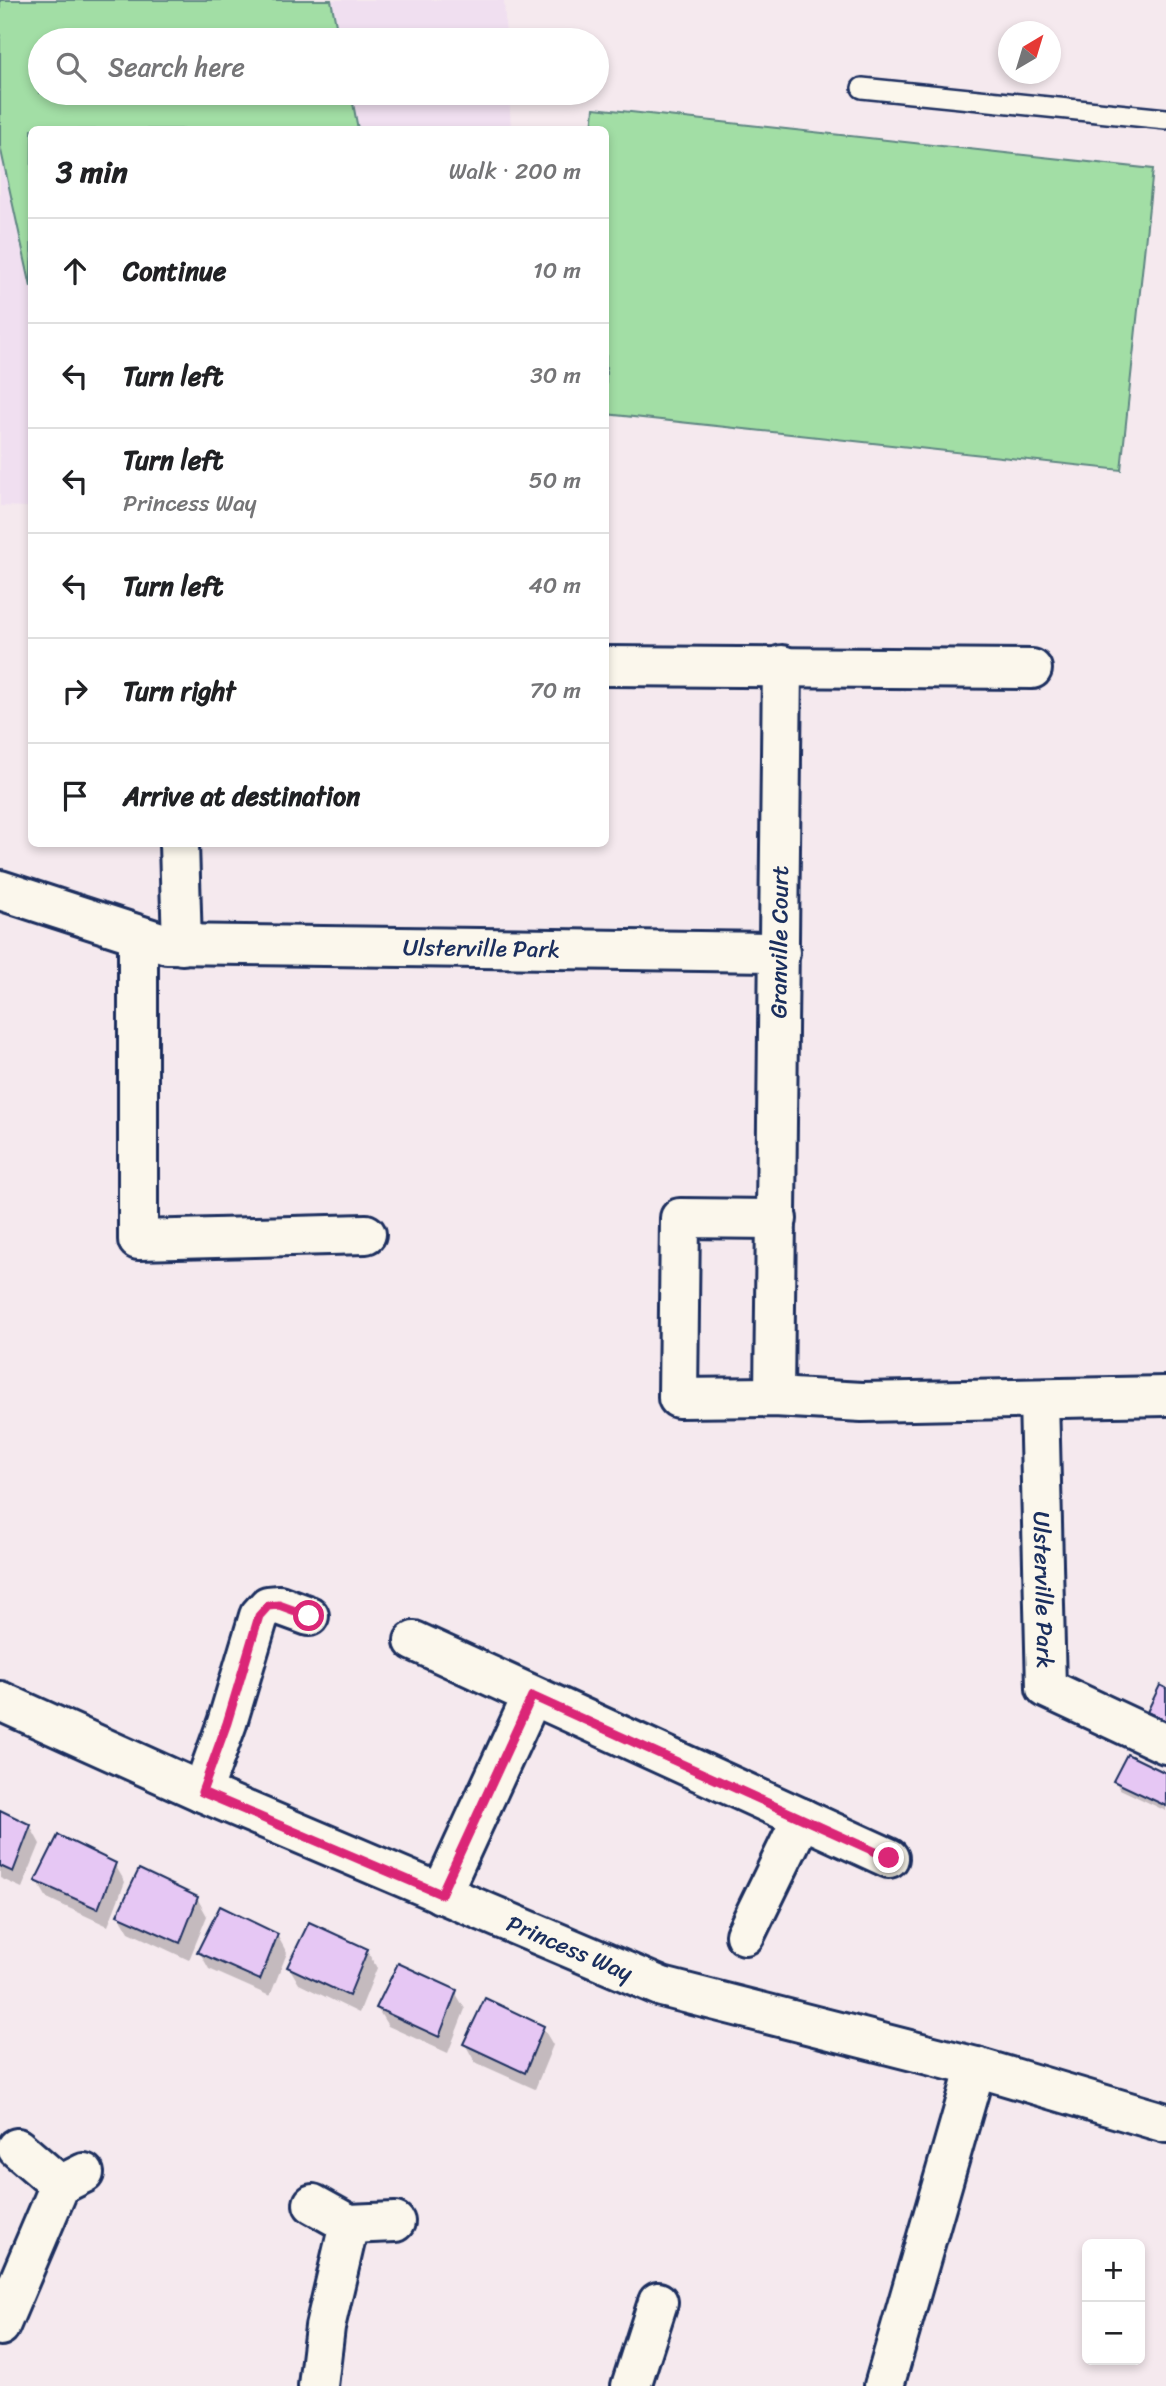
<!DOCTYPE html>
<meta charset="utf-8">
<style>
:root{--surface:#fff;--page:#f6f6f6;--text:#202124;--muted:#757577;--line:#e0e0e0}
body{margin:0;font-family:Sriracha,sans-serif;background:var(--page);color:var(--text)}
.controls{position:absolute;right:21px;bottom:21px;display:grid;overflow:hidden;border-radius:10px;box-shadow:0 4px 10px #0003}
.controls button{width:63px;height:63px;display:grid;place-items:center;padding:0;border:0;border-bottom:2px solid var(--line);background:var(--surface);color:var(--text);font:35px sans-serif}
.compass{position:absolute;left:998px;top:21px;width:63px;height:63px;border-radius:50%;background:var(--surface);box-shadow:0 4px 10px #0003;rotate:38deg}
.stop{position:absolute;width:21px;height:21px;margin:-16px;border:5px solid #db2777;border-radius:50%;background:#fff}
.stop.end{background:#db2777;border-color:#fff;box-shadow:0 2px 7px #0008}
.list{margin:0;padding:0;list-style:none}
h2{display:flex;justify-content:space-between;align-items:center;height:91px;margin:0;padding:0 28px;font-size:30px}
h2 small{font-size:23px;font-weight:400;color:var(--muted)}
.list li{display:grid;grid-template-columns:46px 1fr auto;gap:21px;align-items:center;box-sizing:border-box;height:105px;padding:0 28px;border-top:2px solid var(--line)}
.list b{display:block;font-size:26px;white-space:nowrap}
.list p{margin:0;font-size:23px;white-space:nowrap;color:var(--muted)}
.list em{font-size:23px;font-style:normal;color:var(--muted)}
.icon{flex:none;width:38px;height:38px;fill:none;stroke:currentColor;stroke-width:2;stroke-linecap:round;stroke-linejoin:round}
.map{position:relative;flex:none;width:1166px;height:2386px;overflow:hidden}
.search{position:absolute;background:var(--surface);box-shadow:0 4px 10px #0003;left:28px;top:28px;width:581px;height:77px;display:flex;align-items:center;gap:18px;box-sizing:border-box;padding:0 24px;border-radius:38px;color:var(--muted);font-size:26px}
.panel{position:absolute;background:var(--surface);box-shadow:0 4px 10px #0003;left:28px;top:126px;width:581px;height:721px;border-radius:10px}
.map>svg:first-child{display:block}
.built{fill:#f0dff0}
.green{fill:#a2dea5;stroke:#5e8682;stroke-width:2}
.shadow{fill:#0003}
.building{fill:#e6c7f4;stroke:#1b2f5e;stroke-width:2}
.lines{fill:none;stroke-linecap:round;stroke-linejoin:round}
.service-casing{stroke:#1b2f5e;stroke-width:24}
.minor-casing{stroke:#1b2f5e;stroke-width:44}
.service{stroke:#fbf7ec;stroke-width:19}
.minor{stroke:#fbf7ec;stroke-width:38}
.route{stroke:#db2777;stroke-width:9}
.labels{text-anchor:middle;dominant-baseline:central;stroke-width:7;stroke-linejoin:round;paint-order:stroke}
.street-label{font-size:23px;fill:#1b2f5e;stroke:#fbf7ec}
</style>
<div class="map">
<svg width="1166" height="2386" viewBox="0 0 1166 2386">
<rect width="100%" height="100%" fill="#f5e9ee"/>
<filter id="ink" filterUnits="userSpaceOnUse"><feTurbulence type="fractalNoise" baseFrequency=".0143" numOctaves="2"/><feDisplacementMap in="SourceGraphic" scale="14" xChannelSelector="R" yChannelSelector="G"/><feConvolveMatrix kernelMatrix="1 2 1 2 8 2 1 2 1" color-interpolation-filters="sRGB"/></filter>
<g filter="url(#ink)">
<!-- built -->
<polygon class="built" points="0,0 504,0 506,40 40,40 40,93 509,93 511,129 32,130 31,507 0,506"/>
<!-- green -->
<g class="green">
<polygon points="0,0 331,0 339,40 40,40 40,93 351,93 358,129 32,130 31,287 0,146"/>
<polygon points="594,108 1153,169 1121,470 606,414 606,130 592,129"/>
</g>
<!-- shadow -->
<g class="shadow">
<polygon points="1166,1690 1166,1726 1153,1720 1149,1712"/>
<polygon points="1166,1775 1166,1811 1120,1789 1115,1781"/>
<polygon points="0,1812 30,1826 40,1844 22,1888 0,1878"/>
<polygon points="115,1865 125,1882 108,1926 47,1898 37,1881"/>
<polygon points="197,1898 207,1916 189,1960 129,1932 119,1915"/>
<polygon points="277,1935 287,1953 270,1996 209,1969 199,1951"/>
<polygon points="367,1951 377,1968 359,2013 299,1984 289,1967"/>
<polygon points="455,1992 465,2009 448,2053 388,2026 377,2008"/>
<polygon points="543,2028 553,2045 535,2089 475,2062 465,2044"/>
</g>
<!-- building -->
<g class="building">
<polygon points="1160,1685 1166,1688 1166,1721 1147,1712"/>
<polygon points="1127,1754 1166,1773 1166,1806 1113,1781"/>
<polygon points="0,1810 31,1825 13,1872 0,1866"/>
<polygon points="58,1835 116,1863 98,1909 35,1881"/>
<polygon points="139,1869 198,1897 180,1943 117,1915"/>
<polygon points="220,1906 278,1934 260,1980 197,1952"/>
<polygon points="309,1922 368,1949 349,1996 287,1967"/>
<polygon points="398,1963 457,1990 439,2037 376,2008"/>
<polygon points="485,1998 544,2026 525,2073 463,2044"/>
</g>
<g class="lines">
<defs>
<polyline id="service" points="862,88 1166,119"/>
<g id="minor">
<polyline points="606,666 1032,669"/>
<polyline points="179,844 182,945"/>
<path id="s1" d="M0 890 167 944 780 952"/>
<polyline points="138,936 138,1240 366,1234"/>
<polyline points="777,1219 680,1218 678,1398 774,1397 862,1402 1166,1396"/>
<path id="s2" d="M774 1397 782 665"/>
<path id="s3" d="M1039 1399 1046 1688 1166 1744"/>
<polyline points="414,1641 889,1858"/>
<path id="s4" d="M0 1701 202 1792 662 1987 976 2067 1166 2123"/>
<polyline points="202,1792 227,1723 259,1616 268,1606 279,1605 309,1616"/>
<polyline points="441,1894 532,1696"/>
<polyline points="745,1935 802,1818"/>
<polyline points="17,2148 60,2185 84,2173"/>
<polyline points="313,2204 349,2224 395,2222"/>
<polyline points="0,2326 60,2185"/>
<polyline points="318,2386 325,2327 349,2224"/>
<polyline points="631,2386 658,2302"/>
<polyline points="884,2386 976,2067"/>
</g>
</defs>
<!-- service casing -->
<use href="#service" class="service-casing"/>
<!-- minor casing -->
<use href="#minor" class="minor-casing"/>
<!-- service -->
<use href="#service" class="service"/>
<!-- minor -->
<use href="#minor" class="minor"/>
</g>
</g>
<g class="lines" filter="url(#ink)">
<!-- route -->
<polyline class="route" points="309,1616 279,1605 268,1606 259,1616 227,1723 202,1792 441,1894 532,1696 889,1858"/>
</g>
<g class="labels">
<!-- street labels -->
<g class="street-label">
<text stroke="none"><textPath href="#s2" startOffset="455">Granville Court</textPath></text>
<text stroke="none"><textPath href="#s1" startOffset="490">Ulsterville Park</textPath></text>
<text stroke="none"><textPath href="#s3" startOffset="191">Ulsterville Park</textPath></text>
<text stroke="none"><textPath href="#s4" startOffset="621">Princess Way</textPath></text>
</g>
</g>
</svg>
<div class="controls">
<button>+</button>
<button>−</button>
</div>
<svg class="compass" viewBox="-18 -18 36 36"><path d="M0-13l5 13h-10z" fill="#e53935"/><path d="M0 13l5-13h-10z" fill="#757577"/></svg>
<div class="stop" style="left:309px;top:1616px"></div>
<div class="stop end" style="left:889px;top:1858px"></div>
<div class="search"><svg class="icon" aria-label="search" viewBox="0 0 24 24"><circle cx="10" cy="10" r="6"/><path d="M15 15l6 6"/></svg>Search here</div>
<section class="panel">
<h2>3 min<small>Walk · 200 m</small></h2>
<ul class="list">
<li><svg class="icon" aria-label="ahead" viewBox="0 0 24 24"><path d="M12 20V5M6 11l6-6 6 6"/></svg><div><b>Continue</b></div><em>10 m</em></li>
<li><svg class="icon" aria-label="left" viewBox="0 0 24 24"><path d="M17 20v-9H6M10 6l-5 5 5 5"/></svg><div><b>Turn left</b></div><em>30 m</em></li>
<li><svg class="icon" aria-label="left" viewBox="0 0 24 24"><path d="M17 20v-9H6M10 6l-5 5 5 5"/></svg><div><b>Turn left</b><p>Princess Way</p></div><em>50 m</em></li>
<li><svg class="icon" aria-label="left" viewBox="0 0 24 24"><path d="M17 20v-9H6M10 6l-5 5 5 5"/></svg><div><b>Turn left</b></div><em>40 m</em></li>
<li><svg class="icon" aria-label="right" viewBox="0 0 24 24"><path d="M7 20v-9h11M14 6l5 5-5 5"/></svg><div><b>Turn right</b></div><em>70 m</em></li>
<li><svg class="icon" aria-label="arrive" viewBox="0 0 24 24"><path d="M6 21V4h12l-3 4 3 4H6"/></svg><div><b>Arrive at destination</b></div></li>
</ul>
</section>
</div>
